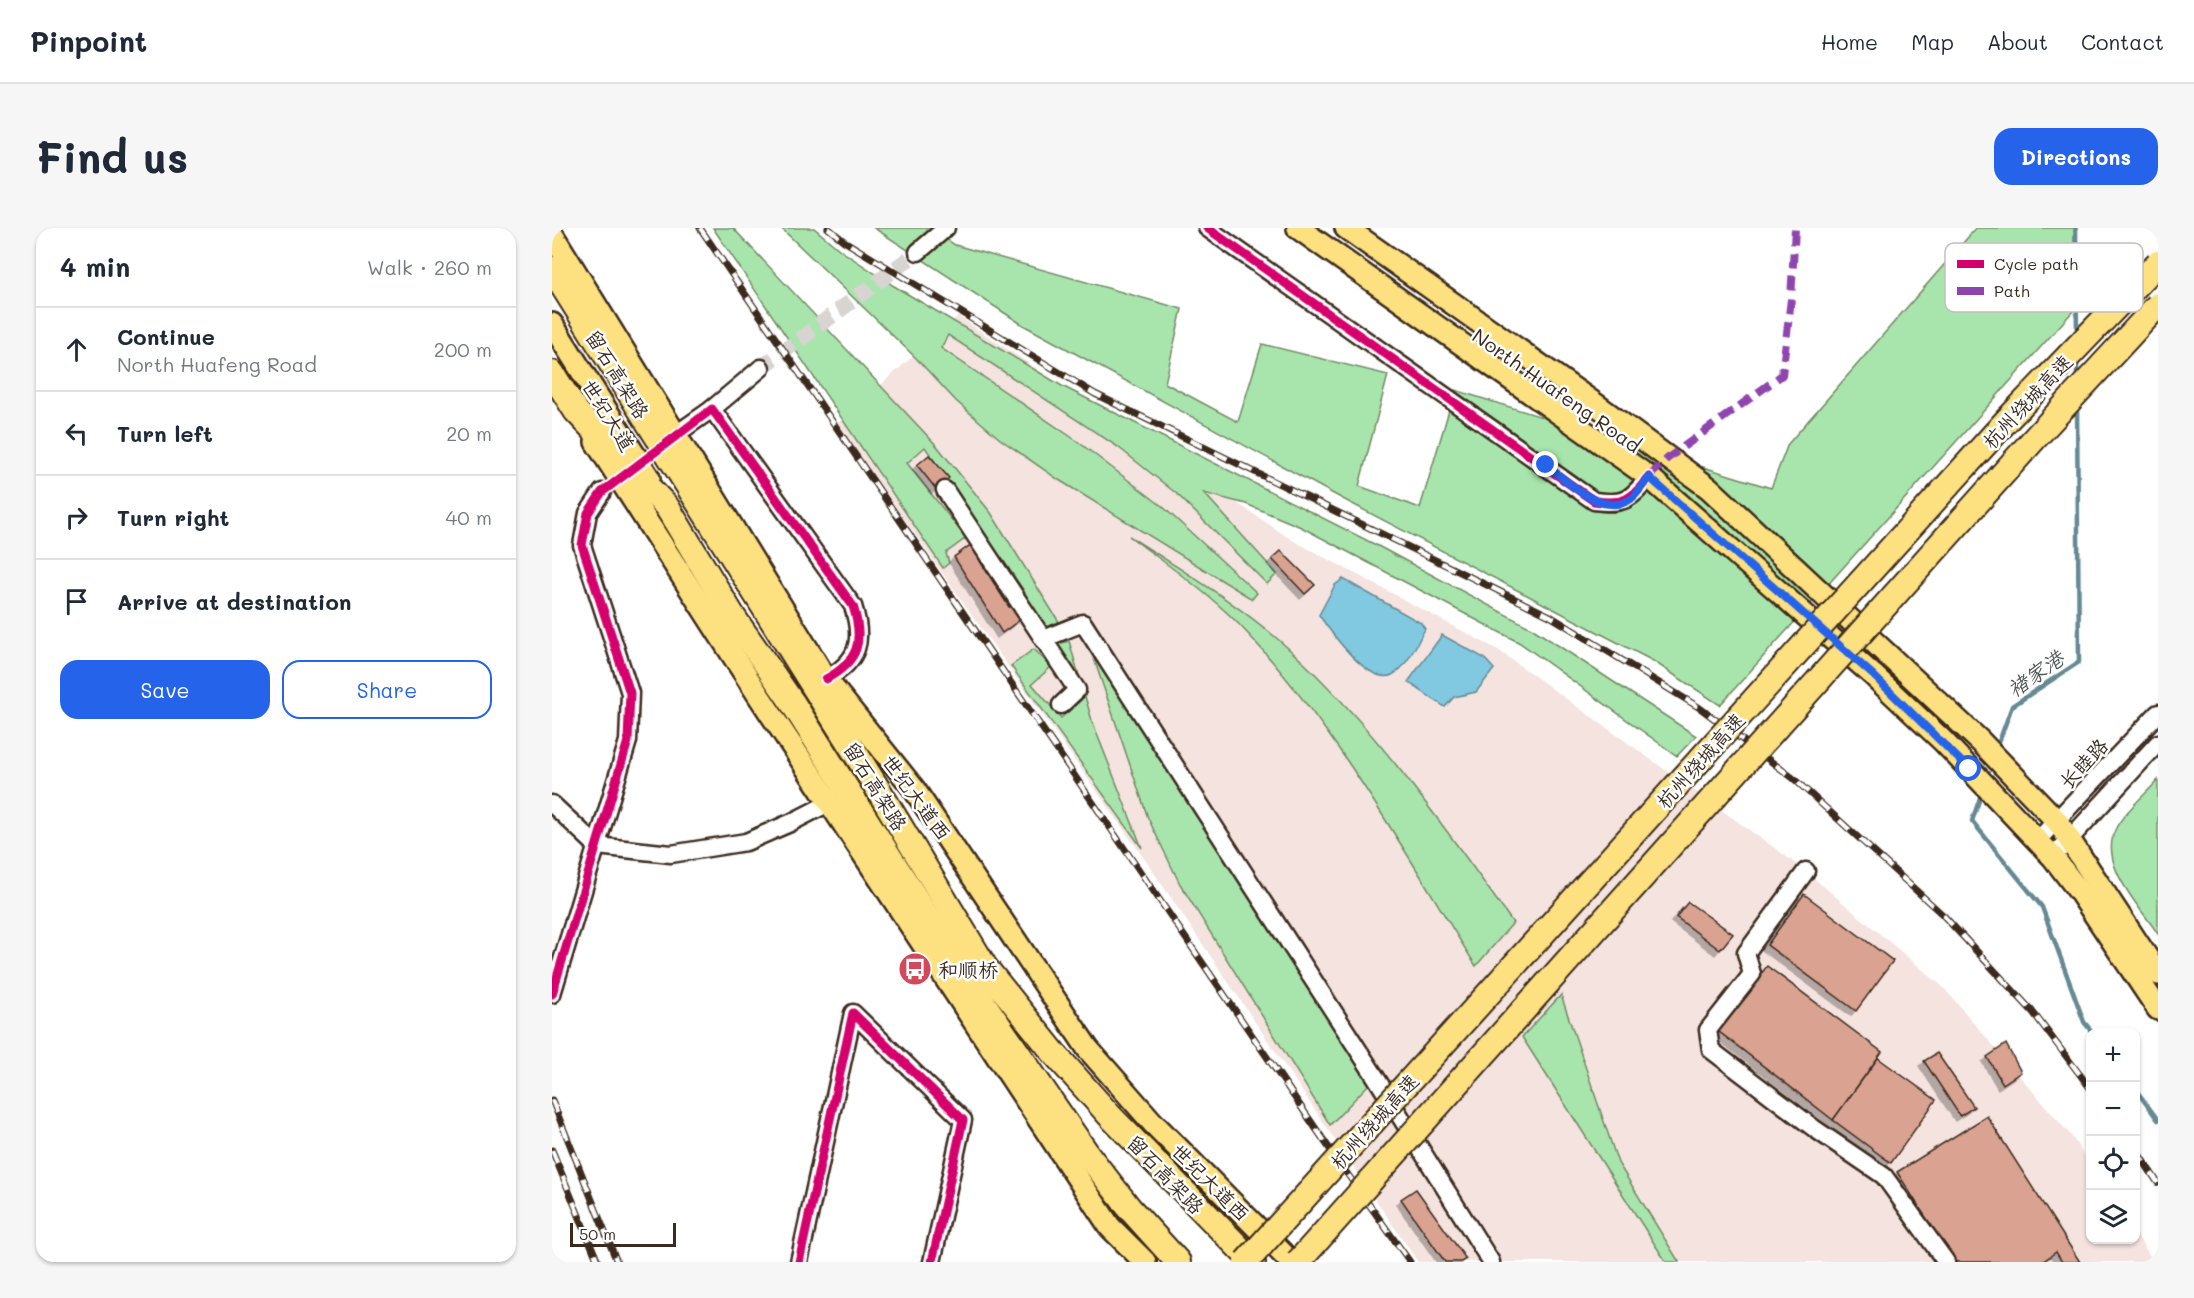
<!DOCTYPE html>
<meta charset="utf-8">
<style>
:root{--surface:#fff;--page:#f6f6f7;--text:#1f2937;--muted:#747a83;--line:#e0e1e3;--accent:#2563eb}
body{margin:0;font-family:Mali,"LXGW WenKai TC",sans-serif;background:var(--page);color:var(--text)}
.controls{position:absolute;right:18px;bottom:18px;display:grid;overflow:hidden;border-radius:12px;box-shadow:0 2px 4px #0004}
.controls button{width:54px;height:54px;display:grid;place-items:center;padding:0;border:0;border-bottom:2px solid var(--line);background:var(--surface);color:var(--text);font:30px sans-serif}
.scale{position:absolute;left:18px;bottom:15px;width:106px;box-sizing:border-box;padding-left:6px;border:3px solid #3b2a1e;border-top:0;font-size:16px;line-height:21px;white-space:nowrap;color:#3b2a1e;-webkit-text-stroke:4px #fff;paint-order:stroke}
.stop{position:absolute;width:18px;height:18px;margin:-14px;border:4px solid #2563eb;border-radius:50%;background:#fff}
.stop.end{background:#2563eb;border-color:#fff;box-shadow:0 2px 6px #0008}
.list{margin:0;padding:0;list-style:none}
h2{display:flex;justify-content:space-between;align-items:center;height:78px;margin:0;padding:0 24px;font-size:26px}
h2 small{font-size:20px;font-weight:400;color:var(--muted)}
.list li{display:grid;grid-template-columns:39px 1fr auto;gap:18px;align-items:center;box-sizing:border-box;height:84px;padding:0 24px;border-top:2px solid var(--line)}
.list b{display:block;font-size:22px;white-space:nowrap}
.list p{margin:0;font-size:20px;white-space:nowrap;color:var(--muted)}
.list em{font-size:20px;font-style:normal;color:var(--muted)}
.actions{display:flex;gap:12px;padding:18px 24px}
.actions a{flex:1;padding:14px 0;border:2px solid var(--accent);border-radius:18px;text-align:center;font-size:21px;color:var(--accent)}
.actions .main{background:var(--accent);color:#fff}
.icon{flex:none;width:33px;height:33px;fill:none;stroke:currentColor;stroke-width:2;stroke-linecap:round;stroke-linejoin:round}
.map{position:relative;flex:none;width:1606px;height:1034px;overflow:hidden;border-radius:18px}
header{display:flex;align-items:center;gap:36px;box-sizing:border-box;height:84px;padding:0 30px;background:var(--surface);border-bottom:2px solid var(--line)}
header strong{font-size:28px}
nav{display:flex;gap:33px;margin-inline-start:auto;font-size:21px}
.intro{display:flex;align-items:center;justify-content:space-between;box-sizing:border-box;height:144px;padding:0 36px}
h1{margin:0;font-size:42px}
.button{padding:15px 27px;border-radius:18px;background:var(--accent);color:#fff;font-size:21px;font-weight:700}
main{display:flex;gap:36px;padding:0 36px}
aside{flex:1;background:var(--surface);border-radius:18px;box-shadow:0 2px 4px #0004}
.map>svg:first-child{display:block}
.built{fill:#f4e3de}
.green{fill:#a8e5ac;stroke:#728865;stroke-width:1.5}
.water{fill:#81c8e1;stroke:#658993;stroke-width:1.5}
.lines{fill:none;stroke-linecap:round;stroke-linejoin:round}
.stream{stroke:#658993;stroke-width:4.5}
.building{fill:#d9a291;stroke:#3b2a1e;stroke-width:1.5;filter:url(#shadow)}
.minor-tunnel{stroke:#d8d4d2;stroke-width:16;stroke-dasharray:16 8;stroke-linecap:butt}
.minor-casing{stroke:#3b2a1e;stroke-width:21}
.major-casing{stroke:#3b2a1e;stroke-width:26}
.highway-casing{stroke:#3b2a1e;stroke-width:28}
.minor{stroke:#fff;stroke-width:16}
.major{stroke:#fde080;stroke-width:21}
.highway{stroke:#fde080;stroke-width:24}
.rail-casing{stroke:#3b2a1e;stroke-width:7}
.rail{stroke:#fff;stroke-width:4.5;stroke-dasharray:14;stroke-linecap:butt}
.highway-bridge-casing{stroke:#3b2a1e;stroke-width:28;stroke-linecap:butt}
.highway-bridge{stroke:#fde080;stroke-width:24}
.quiet{stroke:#8e44ad;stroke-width:8;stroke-dasharray:15 8;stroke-linecap:butt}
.cycleway-casing{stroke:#fff;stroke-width:13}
.cycleway{stroke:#d6006c;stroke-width:9}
.route{stroke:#2563eb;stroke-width:8}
.labels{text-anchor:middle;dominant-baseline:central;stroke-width:5;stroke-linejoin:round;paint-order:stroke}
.street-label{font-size:20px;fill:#3b2a1e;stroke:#fff}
.poi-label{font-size:20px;fill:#3b2a1e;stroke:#fff;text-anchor:start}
.water-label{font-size:21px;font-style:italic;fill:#505958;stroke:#fff}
.key{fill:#fff;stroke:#c4bfbc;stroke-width:1.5}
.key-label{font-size:16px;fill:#3b2a1e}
</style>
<header>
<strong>Pinpoint</strong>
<nav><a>Home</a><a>Map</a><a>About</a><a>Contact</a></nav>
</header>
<div class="intro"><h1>Find us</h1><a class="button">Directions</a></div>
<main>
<aside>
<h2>4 min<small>Walk · 260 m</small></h2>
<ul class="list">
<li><svg class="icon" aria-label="ahead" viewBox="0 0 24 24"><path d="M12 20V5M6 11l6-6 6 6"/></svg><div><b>Continue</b><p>North Huafeng Road</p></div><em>200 m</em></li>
<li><svg class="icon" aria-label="left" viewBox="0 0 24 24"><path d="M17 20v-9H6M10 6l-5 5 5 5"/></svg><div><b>Turn left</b></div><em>20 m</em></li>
<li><svg class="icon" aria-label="right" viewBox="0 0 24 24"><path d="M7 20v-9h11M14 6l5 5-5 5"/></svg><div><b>Turn right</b></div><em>40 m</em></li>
<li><svg class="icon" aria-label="arrive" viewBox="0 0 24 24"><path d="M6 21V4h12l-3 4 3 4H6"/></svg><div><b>Arrive at destination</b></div></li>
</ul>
<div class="actions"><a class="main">Save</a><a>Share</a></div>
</aside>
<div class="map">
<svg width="1606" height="1034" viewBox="0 0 1606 1034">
<defs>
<filter id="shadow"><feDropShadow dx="-5" dy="5" stdDeviation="0" flood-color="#0004"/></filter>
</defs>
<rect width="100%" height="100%" fill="#fff"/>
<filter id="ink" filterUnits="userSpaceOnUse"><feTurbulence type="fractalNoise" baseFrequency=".0167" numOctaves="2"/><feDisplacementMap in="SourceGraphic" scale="12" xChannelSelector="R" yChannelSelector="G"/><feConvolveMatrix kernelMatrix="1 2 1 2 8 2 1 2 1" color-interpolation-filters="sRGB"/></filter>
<g filter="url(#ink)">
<!-- built -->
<polygon class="built" points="406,88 740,312 946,422 1246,637 1391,759 1520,909 1538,937 1538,1012 1584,1012 1584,1006 1602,1034 866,1034 594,633 285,196"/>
<!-- green -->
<g class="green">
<polygon points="161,0 181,0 385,218 439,285 507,394 493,400 470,360 373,219 355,235 414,310 394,325 397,335 391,340"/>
<polygon points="229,0 262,0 288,22 342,58 510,158 826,318 981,401 1144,508 1125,528 968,415 749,299 694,276 652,265 725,346 715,356 625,266 566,219 396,107 389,120 525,213 610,278 705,365 700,371 507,252 448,211 404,173 364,130"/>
<polygon points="322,0 382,0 383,3 403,17 630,81 613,155 686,194 710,116 836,147 807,258 868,280 903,162 1219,260 1236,216 1424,0 1522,0 1522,82 1168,477 1101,433 789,270 471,97"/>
<path d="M577 308C632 344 689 377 737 421 823 499 894 601 961 695L924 738C853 625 787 505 697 407 663 369 618 339 577 308Z"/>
<polygon points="517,413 541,496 590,620 459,438 482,421 499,439 480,456 509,490 529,472 503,417"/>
<polygon points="540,425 547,431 818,855 778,897 628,656 596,590"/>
<path d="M1606 552V706C1587 677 1544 635 1565 598 1575 581 1593 567 1606 552Z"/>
<polygon points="1009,767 1066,935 1127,1034 1114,1034 970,809"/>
</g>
<!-- water -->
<g class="water">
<path d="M791 351 869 395 873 401C865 415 855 440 840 447 817 458 778 403 767 387L783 357Z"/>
<polygon points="890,407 932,430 942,441 924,464 902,469 893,479 856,454"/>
</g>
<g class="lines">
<!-- stream -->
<g class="stream">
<polyline points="1524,0 1525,108"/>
<polyline points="1525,132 1525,150"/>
<polyline points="1444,522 1460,478 1527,434 1525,177"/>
<polyline points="1430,564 1420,593 1490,679 1532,794 1540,804"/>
<polyline points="1584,862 1606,892"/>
</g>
</g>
<!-- building -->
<g class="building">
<polygon points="377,227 397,250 384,261 365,237"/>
<polygon points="424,313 434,327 428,333 457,379 463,376 473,388 450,405 402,329"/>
<polygon points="729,323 763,357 753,366 720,331"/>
<polygon points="1252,666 1341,733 1304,783 1215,717"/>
<polygon points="1136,674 1181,706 1168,722 1124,689"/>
<polygon points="1215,738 1330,824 1281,892 1166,803"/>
<polygon points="1454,816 1469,844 1451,856 1435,829"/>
<polygon points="1385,825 1422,879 1408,888 1372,833"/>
<polygon points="1326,830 1384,872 1339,935 1281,892"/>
<polygon points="1435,888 1528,1034 1510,1034 1504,1024 1490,1034 1402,1034 1345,944"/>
<polygon points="864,961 914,1031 909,1034 893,1034 849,971"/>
</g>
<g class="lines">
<!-- minor-tunnel -->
<g class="minor-tunnel">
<polyline points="209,140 366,24"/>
<polyline points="50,264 118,212"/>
</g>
<defs>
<g id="minor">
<path d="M655 0 1042 273C1073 277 1078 272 1097 249"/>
<polyline points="366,24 394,0"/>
<polyline points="160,181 209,140"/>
<path d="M133 200 160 181 301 378C312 413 307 433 274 451"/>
<polyline points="393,262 525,462 509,477"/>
<polyline points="491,411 531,395 823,848 939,1034"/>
<polyline points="0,576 45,618 119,626 194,614 238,595 277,575"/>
<polyline points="1485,613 1606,485"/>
<polyline points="1501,629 1606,515"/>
<polyline points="1254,643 1194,725 1200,746 1156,802 1159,822 1263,901 1332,948 1394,1034"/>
<polyline points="0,766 76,513 78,465 30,317 36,285 50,264"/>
<polyline points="247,1034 301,785 411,892 380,1034"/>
</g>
<g id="major">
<polyline points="746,0 1097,249 1321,447 1391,513 1501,629 1529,666 1606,781"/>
<polyline points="794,0 1046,178 1157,260 1428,513 1505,593 1606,746"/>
<polyline points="0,6 274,451 362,561 536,821 601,895 739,1034"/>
<polyline points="0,96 97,250"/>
<polyline points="44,214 207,468 558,999 593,1034"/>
</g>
<g id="highway">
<polyline points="0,41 324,558 433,739 502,825 559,889 701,1034"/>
<polyline points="0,145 24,183 115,279 182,390 240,474 410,744 536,927 578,981 626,1034"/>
</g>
</defs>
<!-- minor casing -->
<use href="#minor" class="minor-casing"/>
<!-- major casing -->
<use href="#major" class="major-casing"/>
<!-- highway casing -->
<use href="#highway" class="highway-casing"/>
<!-- minor -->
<use href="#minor" class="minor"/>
<!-- major -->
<use href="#major" class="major"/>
<!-- highway -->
<use href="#highway" class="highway"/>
<defs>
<g id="rail">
<polyline points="148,0 784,930 858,1034"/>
<polyline points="276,0 292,13 543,166 998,388 1148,480 1241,550 1391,687 1480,783 1538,860"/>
<polyline points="0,872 65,1034"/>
<polyline points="0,922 46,1034"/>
<polyline points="1584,922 1606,955"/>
</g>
</defs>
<!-- rail casing -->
<use href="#rail" class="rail-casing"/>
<!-- rail -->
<use href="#rail" class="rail"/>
<defs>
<g id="highway-bridge">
<polyline points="694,1034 1456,191 1606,35"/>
<polyline points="746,1034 1483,210 1606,77"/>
</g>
</defs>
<!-- highway-bridge casing -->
<use href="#highway-bridge" class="highway-bridge-casing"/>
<!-- highway-bridge -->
<use href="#highway-bridge" class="highway-bridge"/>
<!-- quiet -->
<polyline class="quiet" points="1097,249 1116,230 1230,147 1239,71 1243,0"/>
<defs>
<g id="cycleway">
<path d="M655 0 1042 273C1073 277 1078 272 1097 249"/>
<path d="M0 766 76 513 78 465 30 317 36 285 50 264 160 181 301 378C312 413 307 433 274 451"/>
<polyline points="247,1034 301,785 411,892 380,1034"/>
</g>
</defs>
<!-- cycleway casing -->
<use href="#cycleway" class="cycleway-casing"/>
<!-- cycleway -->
<use href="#cycleway" class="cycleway"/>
</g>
</g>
<g class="lines" filter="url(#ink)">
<!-- route -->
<path class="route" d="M994 237C1016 253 1049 290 1079 271 1086 266 1092 255 1097 249L1321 447 1417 541"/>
</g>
<!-- icons -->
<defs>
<symbol id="bus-disc" viewBox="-11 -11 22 22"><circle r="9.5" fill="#d1495b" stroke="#fff"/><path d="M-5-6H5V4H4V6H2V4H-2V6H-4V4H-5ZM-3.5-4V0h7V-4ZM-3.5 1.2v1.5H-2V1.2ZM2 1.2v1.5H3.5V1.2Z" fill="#fff"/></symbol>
</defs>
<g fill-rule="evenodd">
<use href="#bus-disc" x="344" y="722" width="38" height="38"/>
</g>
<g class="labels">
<!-- street labels -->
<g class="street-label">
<text transform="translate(66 146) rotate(58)">留石高架路</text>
<text transform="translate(1005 162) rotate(35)">North Huafeng Road</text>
<text transform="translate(1475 173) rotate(-47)">杭州绕城高速</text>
<text transform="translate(57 187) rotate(58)">世纪大道</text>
<text transform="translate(1148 532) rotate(-48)">杭州绕城高速</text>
<text transform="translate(1531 535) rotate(-47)">长睦路</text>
<text transform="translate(324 558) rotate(58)">留石高架路</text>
<text transform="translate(365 569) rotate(54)">世纪大道西</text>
<text transform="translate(822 893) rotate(-48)">杭州绕城高速</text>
<text transform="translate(614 946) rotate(46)">留石高架路</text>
<text transform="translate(659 954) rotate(45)">世纪大道西</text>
</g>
<!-- poi labels -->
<g class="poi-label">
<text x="386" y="741">和顺桥</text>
</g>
<!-- water labels -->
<g class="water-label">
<text transform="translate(1483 445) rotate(-35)">褚家港</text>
</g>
</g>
<!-- legend -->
<rect x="1393" y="15" width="198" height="69" rx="9" class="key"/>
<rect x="1405" y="32" width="27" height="8" fill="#d6006c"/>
<rect x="1405" y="59" width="27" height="8" fill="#8e44ad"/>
<g class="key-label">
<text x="1442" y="42">Cycle path</text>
<text x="1442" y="69">Path</text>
</g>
</svg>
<div class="controls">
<button>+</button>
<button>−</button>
<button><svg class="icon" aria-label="locate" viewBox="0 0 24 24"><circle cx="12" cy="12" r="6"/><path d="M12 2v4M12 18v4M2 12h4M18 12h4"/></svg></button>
<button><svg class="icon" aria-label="layers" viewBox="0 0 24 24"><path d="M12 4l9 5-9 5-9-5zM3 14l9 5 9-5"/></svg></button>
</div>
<div class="scale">50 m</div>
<div class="stop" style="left:1417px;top:541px"></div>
<div class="stop end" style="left:994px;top:237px"></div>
</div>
</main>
